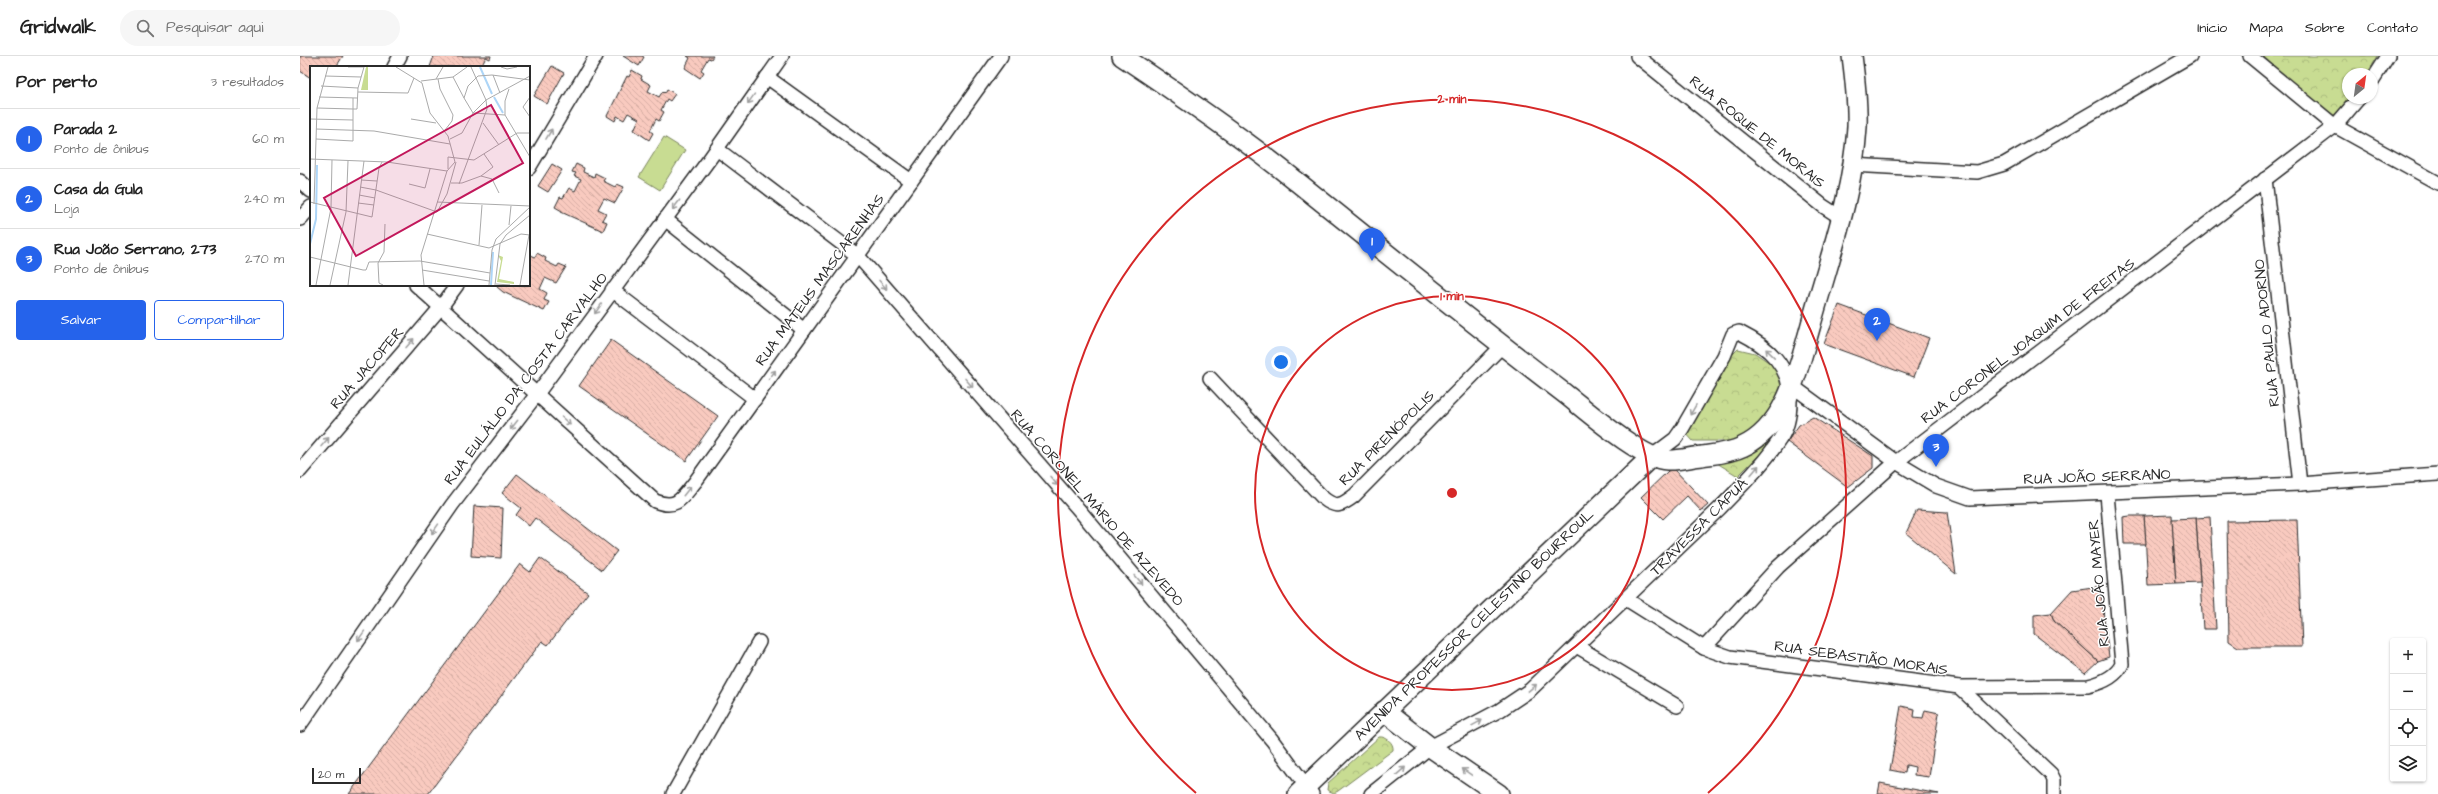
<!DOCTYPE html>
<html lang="pt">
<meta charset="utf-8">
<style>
:root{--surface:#fff;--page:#f6f6f6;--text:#222;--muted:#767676;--line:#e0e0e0;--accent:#2563eb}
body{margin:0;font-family:"Architects Daughter",sans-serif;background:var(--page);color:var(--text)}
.controls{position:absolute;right:12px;bottom:12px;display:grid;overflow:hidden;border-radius:4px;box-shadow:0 1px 3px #0004}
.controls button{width:36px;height:36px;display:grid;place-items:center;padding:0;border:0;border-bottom:1px solid var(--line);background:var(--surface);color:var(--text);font:20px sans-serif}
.compass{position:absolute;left:2042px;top:12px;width:36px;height:36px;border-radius:50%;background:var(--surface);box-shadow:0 1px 3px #0004;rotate:29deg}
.scale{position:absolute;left:12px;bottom:10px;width:49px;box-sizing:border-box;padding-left:4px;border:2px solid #2b2b2b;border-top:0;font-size:11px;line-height:14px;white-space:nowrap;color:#2b2b2b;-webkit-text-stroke:3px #fff;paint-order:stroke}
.you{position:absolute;left:981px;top:306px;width:14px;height:14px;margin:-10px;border:3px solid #fff;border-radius:50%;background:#1a73e8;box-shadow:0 0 0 6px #1a73e833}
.badge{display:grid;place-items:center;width:26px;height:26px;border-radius:50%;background:var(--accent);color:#fff;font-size:13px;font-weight:700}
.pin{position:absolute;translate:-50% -33px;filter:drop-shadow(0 1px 2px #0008)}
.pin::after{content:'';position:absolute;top:21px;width:14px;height:12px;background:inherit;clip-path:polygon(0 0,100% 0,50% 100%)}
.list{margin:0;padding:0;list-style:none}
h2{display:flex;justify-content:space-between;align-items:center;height:52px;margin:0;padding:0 16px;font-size:17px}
h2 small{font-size:13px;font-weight:400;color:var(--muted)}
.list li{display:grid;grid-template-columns:26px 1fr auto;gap:12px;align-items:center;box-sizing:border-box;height:60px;padding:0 16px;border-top:1px solid var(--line)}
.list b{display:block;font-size:15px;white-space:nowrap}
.list p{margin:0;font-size:13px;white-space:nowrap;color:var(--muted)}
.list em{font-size:13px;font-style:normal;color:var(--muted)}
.actions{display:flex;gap:8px;padding:12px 16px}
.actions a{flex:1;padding:9px 0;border:1px solid var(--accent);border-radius:4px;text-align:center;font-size:14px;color:var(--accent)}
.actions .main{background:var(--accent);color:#fff}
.icon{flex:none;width:22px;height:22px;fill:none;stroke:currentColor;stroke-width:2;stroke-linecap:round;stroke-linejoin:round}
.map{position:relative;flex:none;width:2138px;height:738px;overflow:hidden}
header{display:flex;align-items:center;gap:24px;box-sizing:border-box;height:56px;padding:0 20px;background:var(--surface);border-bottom:1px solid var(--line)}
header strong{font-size:19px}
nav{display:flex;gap:22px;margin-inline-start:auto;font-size:14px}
.search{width:280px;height:36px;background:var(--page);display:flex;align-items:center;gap:10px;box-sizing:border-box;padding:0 14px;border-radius:22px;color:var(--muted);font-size:15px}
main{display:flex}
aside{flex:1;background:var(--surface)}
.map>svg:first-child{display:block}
.grass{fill:#c8dc92;stroke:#7a845e}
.park{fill:url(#park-crowns);stroke:#7a845e}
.building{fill:url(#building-back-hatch);stroke:#2b2b2b}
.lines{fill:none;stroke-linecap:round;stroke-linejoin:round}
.street-casing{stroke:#2b2b2b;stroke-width:16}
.secondary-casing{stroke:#2b2b2b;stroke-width:22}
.street{stroke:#fff;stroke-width:13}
.secondary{stroke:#fff;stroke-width:19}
.oneway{stroke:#a0a0a0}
.ring{fill:none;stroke:#d62828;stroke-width:2}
.labels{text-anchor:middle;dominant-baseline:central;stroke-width:3;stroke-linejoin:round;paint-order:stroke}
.street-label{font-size:15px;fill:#2b2b2b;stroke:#fff}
.inset-river{fill:none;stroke:#add5f7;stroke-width:2}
.inset-road{fill:none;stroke:#aaa;stroke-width:1}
.view{fill:#c2185b;fill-opacity:0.15;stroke:#c2185b;stroke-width:2}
.inset-edge{fill:none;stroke:#2b2b2b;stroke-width:2}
.centre{fill:#d62828;stroke:#fff;stroke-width:2}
.ring-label{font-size:12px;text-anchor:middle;font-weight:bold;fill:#d62828;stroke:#fff;stroke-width:3;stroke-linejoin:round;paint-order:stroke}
</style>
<header>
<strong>Gridwalk</strong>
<div class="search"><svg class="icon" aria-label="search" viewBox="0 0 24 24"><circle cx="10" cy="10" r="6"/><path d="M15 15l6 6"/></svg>Pesquisar aqui</div>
<nav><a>Início</a><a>Mapa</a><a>Sobre</a><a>Contato</a></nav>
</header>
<main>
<aside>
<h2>Por perto<small>3 resultados</small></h2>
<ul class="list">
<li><span class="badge">1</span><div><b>Parada 2</b><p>Ponto de ônibus</p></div><em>60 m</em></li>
<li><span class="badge">2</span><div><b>Casa da Gula</b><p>Loja</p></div><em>240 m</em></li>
<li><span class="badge">3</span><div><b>Rua João Serrano, 273</b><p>Ponto de ônibus</p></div><em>270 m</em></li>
</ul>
<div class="actions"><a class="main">Salvar</a><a>Compartilhar</a></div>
</aside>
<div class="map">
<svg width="2138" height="738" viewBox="0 0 2138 738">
<defs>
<pattern id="park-crowns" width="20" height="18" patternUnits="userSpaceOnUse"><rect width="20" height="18" fill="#c8dc92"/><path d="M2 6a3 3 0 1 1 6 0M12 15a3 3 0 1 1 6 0" fill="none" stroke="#acbd7e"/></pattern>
<pattern id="building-back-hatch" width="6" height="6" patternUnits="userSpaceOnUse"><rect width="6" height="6" fill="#f9cabf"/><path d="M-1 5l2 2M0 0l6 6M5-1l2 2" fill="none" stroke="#d6aea4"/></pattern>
</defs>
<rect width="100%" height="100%" fill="#fff"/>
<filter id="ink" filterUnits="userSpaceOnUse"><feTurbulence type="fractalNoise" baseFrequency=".025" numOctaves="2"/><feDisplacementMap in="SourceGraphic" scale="8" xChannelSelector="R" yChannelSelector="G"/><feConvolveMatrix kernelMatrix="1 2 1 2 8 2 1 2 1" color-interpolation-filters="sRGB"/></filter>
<g filter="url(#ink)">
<!-- grass -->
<polygon class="grass" points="364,81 385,94 360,134 339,121"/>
<!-- park -->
<g class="park">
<polygon points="1963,0 2078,0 2067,18 2048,18 2048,42 2051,42 2033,64 2003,38"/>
<polygon points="1438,293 1455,297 1479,313 1485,336 1468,364 1437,385 1393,385 1385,376 1427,304"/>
<polygon points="1481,370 1479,379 1438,420 1412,404"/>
<path d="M1079 681C1086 680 1094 687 1093 694L1038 735 1034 737 1027 734 1028 727Z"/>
</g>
<!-- building -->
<g class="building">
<polygon points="0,0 43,0 36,11 11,11 11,22 0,15"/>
<polygon points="134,0 191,0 190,3 186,1 181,11 130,11"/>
<polygon points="323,0 342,0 344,1 339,10"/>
<polygon points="387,0 413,0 411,3 408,2 401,14 404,16 400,22 385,12 390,2"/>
<polygon points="252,10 264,17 247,48 234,40"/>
<polygon points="332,14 342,20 341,23 351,29 348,35 359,41 363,35 365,37 367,33 375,38 370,45 367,43 361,54 364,56 359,65 356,63 350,75 353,77 349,84 334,74 339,63 328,57 324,64 317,60 315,65 307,60 327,20 329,21"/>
<polygon points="252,108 262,114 248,136 238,130"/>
<polygon points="276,108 284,112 283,116 294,121 295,117 305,122 303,125 315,131 317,128 324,131 315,147 304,142 298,153 306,157 302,164 307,166 303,175 261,156 262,155 255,151 260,141 263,142 269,132 275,135 281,123 274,120 276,117 272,116"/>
<polygon points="237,197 246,202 245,205 257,211 259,208 266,211 256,227 245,222 240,233 247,237 244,244 249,246 244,255 203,236 197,231 198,229 229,229 229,198 235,201"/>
<polygon points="1539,249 1629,282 1614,321 1524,288"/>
<polygon points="311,284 418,360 386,405 279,330"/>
<polygon points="1513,361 1573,400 1573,412 1548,431 1487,386 1499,369"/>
<polygon points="1374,413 1408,449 1401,455 1387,440 1363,463 1341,441 1368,415"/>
<polygon points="217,418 317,495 302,514 235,462 229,470 216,459 221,452 202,437"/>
<polygon points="174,450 203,452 201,502 171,500"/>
<polygon points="1617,454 1647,456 1656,518 1606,477"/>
<polygon points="1872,459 1876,528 1848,529 1844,460"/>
<polygon points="1830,460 1844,460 1846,488 1824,488 1823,461"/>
<polygon points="1910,461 1916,573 1903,573 1896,462"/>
<polygon points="1896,462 1900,527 1876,528 1872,463"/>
<polygon points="1997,464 2002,591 1938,591 1929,585 1927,465"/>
<polygon points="240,502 288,537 248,589 242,585 128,738 49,738 220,508 230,516"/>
<polygon points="1800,530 1809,601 1798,605 1754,565 1751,557 1772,534"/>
<polygon points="1751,557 1754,565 1798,605 1785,617 1734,578 1734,559"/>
<polygon points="1601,650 1615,653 1614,661 1623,662 1625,654 1639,657 1629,721 1614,719 1615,711 1606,709 1605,717 1590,714"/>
<polygon points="1580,727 1639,738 1578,738"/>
</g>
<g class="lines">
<defs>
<g id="street">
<polyline points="1337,0 1523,150 1540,161"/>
<polyline points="1950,0 2035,70 2138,127"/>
<polyline points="94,11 100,0"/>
<polyline points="467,21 611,125"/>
<polyline points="2072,25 2088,0"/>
<polyline points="417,93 558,200 780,455 972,684 1012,738"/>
<polyline points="1552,109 1677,116 1704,108 1890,0"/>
<polyline points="229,112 296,0"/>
<polyline points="1965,123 2000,428"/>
<polyline points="0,125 11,135"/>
<polyline points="0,163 11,151"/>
<polyline points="365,163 504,274"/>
<path d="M116 229 355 445C377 454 382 442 395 426L701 0"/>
<polyline points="312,234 455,343"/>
<path d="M910 322 1023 442C1036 453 1042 449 1054 440L1202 290"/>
<polyline points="1491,329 1596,406 1636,430 1670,442 2000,428 2138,418"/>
<polyline points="0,415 141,251 157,229"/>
<polyline points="1326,543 1404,592 1430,601 1659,631 1751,718 1754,724 1754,738"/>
<polyline points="1278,591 1377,650"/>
<polyline points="1404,592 1478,511 1596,406 2035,70 2059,42"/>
<path d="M1659 631 1788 630C1801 627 1816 621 1822 608L1807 438"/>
<polyline points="0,669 152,449 237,338 411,101 482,0"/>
<polyline points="373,738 459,586"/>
<path d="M1071 738 1130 691 1200 654 1230 634 1420 452C1441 430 1464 408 1480 383 1488 372 1490 358 1490 345 1491 310 1469 291 1439 276L1433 278 1424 300 1382 373 1375 383 1351 401"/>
</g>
<g id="secondary">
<path d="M822 0C876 36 930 73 981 113 1075 188 1168 264 1264 337 1286 354 1341 403 1367 404 1378 405 1391 401 1402 400 1415 398 1430 397 1442 391 1486 371 1498 314 1510 272 1528 206 1553 139 1557 71 1558 47 1555 23 1552 0"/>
<polyline points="1084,655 1130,691 1199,738"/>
<polyline points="998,738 1351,401"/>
</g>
</defs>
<!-- street casing -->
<use href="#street" class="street-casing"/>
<!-- secondary casing -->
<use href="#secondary" class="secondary-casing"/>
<!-- street -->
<use href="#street" class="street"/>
<!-- secondary -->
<use href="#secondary" class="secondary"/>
</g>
<!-- one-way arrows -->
<defs><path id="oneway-shaft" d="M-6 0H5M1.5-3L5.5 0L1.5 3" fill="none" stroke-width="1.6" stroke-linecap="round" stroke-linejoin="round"/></defs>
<g class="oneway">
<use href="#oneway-shaft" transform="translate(451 43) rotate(125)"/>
<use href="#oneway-shaft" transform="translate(249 78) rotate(-59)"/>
<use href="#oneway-shaft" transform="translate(376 149) rotate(127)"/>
<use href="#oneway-shaft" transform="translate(583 229) rotate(49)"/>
<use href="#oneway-shaft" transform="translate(298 253) rotate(125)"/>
<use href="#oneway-shaft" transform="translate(110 287) rotate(-49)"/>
<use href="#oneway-shaft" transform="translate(1470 297) rotate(-136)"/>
<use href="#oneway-shaft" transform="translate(472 319) rotate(-54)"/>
<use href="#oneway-shaft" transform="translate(669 327) rotate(49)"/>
<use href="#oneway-shaft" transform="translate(1393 354) rotate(120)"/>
<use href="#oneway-shaft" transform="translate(266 365) rotate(42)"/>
<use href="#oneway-shaft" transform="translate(214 369) rotate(128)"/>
<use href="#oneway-shaft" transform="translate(25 386) rotate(-49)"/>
<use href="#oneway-shaft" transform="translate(1455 414) rotate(-50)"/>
<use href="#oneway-shaft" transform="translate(754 425) rotate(49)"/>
<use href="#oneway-shaft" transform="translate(387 435) rotate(-51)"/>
<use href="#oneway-shaft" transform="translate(135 473) rotate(125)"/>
<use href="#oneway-shaft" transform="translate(838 524) rotate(50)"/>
<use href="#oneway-shaft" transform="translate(61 580) rotate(125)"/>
<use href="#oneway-shaft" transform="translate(1232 632) rotate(-40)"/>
<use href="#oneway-shaft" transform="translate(1177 667) rotate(-29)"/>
<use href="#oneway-shaft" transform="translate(1101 715) rotate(-41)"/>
<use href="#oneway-shaft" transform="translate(1167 716) rotate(-145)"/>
</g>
</g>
<!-- distance rings -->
<g class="ring">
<circle cx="1152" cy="437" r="197"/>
<path d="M896 737A394 394 0 1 1 1408 737"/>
</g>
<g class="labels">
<!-- street labels -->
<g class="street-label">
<text transform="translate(1457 76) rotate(39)">RUA ROQUE DE MORAIS</text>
<text transform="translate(520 224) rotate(-54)">RUA MATEUS MASCARENHAS</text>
<text transform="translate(1967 277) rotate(-96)">RUA PAULO ADORNO</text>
<text transform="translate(1728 285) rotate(-37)">RUA CORONEL JOAQUIM DE FREITAS</text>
<text transform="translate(67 312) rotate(-49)">RUA JACOFER</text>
<text transform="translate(226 323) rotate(-53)">RUA EULÁLIO DA COSTA CARVALHO</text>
<text transform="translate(1087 382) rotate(-45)">RUA PIRENÓPOLIS</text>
<text transform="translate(1797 421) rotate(-2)">RUA JOÃO SERRANO</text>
<text transform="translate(797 452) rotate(49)">RUA CORONEL MÁRIO DE AZEVEDO</text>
<text transform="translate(1399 471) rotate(-45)">TRAVESSA CAPUÁ</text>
<text transform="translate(1799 527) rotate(-95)">RUA JOÃO MAYER</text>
<text transform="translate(1174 569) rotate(-44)">AVENIDA PROFESSOR CELESTINO BOURROUL</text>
<text transform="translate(1561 602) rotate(8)">RUA SEBASTIÃO MORAIS</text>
</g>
</g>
<!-- overview -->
<g transform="translate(10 10)">
<rect width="220" height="220" fill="#fff"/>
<path d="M56 1H58V24H51Z" fill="#c8dc92"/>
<path d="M188 189 193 191 189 213 204 216V218L187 216 191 195Z" fill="#c8dc92"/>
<path class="inset-river" d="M170 1 182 28M184 31 193 47M0 178 6 153 7 99M181 219 183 186"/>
<path class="inset-road" d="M38 1H54M86 1 112 17 120 47 138 70 145 96 137 105M191 1 197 3 207 1M183 9 190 27M15 10 51 11M143 11 154 32M126 13 133 1M128 13 130 23 143 49 142 55 135 64M111 15 143 11 157 1M11 20 48 22M199 23 195 35V49L220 91M48 26 98 27 104 12M9 31 47 32M220 31 213 41 220 51M7 42 43 43M43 43H47L48 22 54 1M163 47 154 32 158 20 168 10 182 9 220 14M163 47 195 49M0 53 43 54M101 53 126 57M173 57 189 79M6 63 64 65 140 78M6 73 43 75V32M140 73 152 67 163 47 176 34 220 10M0 93 77 96 137 105M138 103V91L164 94 207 67H220M171 110 183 101 174 88M51 114 67 115M141 117H152L171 110 182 113 189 127M99 118 115 122 120 103M149 118 177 43 176 34 161 1M50 121 66 124 127 146 137 128 146 96M49 129 65 132M0 136 62 151 69 102 72 96M127 136 220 140M48 137 64 139M4 138 7 42 18 1M199 159 201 140M117 168 179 182 211 168 220 169M169 179 172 139M0 191 53 204H56L59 196 110 195 180 207M112 204 179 215M186 218 200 219M6 219 21 142 22 94M20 219 36 146 38 95M38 219 54 95M73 219 69 217 68 197 74 186 75 158M114 219 111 189 137 105M179 219 182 184 186 173 220 141M185 219 190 178 196 169 220 149M210 219 219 169"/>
<path class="view" d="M181 39 213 97 46 190 14 132Z"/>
<rect width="220" height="220" class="inset-edge"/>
</g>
<circle cx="1152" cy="437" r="6" class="centre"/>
<g class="ring-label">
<text x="1152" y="47">2 min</text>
<text x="1152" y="244">1 min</text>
</g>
</svg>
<div class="controls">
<button>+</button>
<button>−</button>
<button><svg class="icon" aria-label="locate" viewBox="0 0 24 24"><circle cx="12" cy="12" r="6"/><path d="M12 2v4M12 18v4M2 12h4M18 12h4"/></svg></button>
<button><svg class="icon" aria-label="layers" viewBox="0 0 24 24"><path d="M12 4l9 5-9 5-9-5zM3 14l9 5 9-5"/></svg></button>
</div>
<svg class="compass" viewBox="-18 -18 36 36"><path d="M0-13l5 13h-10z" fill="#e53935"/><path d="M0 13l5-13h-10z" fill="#767676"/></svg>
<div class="scale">20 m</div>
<div class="you"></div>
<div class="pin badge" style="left:1072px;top:205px">1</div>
<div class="pin badge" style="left:1577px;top:285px">2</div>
<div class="pin badge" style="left:1636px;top:411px">3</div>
</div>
</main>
